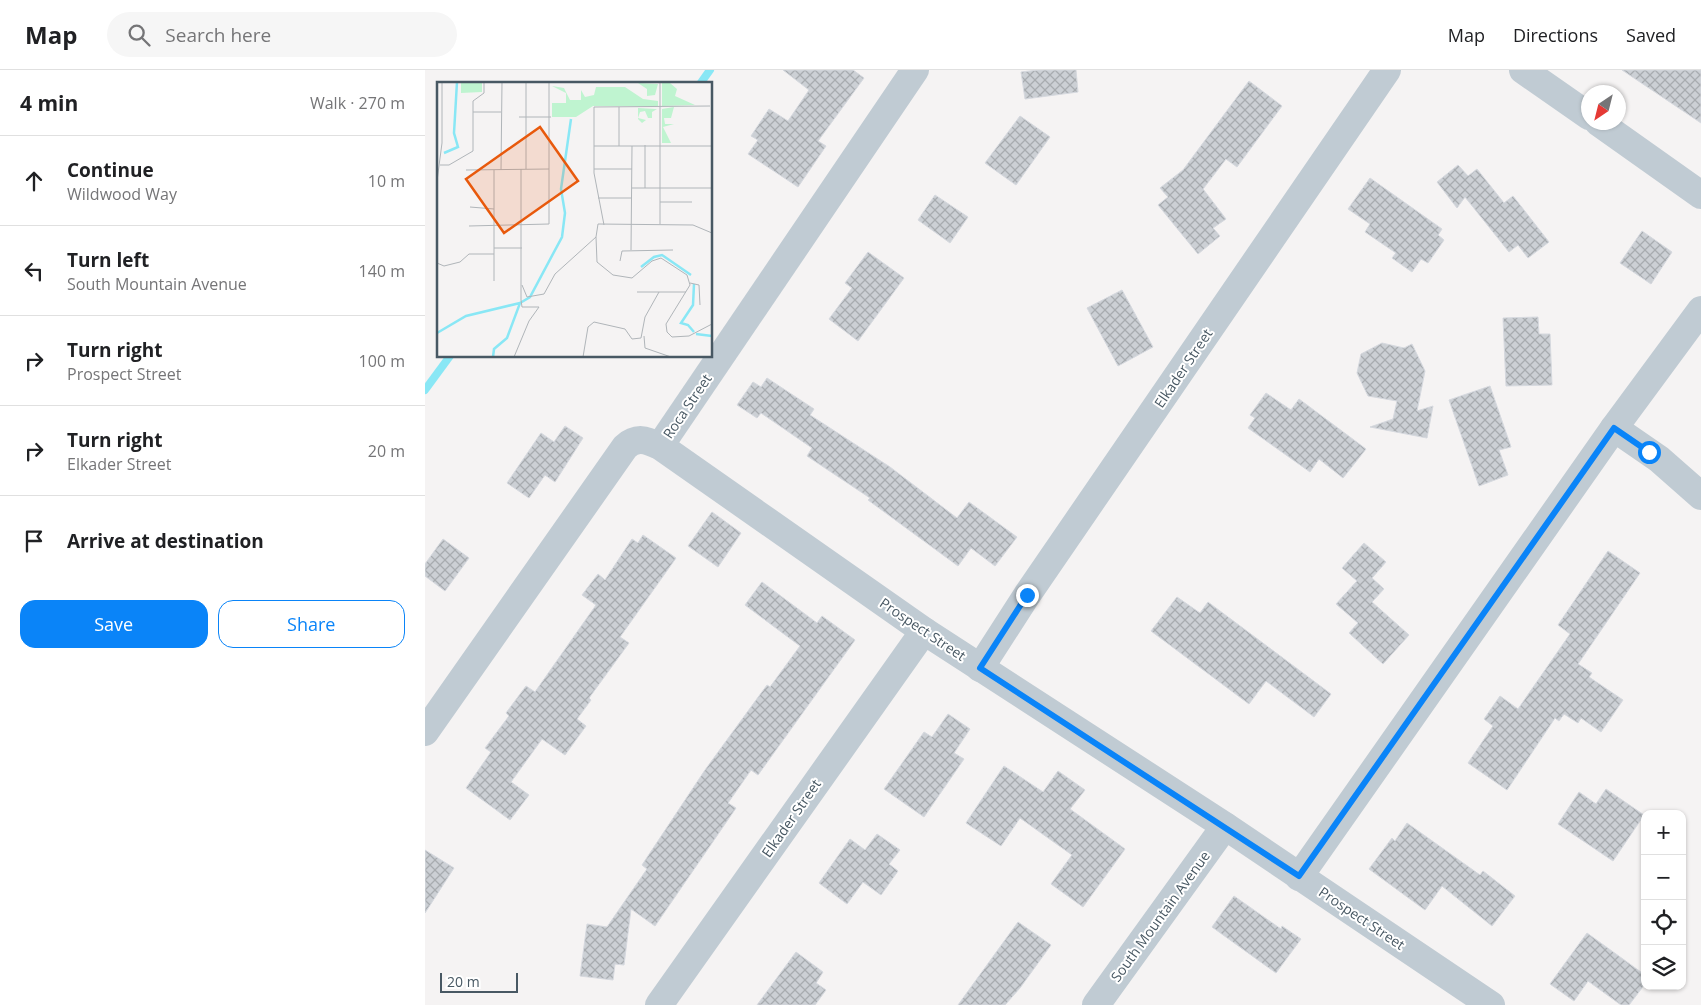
<!DOCTYPE html>
<meta charset="utf-8">
<style>
:root{--surface:#fff;--page:#f6f6f6;--text:#202124;--muted:#757577;--line:#e0e0e0;--accent:#0a84f8}
body{margin:0;font-family:"Open Sans",sans-serif;background:var(--page);color:var(--text)}
.controls{position:absolute;right:15px;bottom:15px;display:grid;overflow:hidden;border-radius:10px;box-shadow:0 1px 4px #0004}
.controls button{width:45px;height:45px;display:grid;place-items:center;padding:0;border:0;border-bottom:1px solid var(--line);background:var(--surface);color:var(--text);font:25px sans-serif}
.compass{position:absolute;left:1156px;top:15px;width:45px;height:45px;border-radius:50%;background:var(--surface);box-shadow:0 1px 4px #0004;rotate:215deg}
.scale{position:absolute;left:15px;bottom:12px;width:78px;box-sizing:border-box;padding-left:5px;border:2px solid #485863;border-top:0;font-size:14px;line-height:18px;white-space:nowrap;color:#485863;-webkit-text-stroke:4px #fff;paint-order:stroke}
.stop{position:absolute;width:15px;height:15px;margin:-11px;border:4px solid #0a84f8;border-radius:50%;background:#fff}
.stop.end{background:#0a84f8;border-color:#fff;box-shadow:0 1px 5px #0008}
.list{margin:0;padding:0;list-style:none}
h2{display:flex;justify-content:space-between;align-items:center;height:65px;margin:0;padding:0 20px;font-size:21px}
h2 small{font-size:16px;font-weight:400;color:var(--muted)}
.list li{display:grid;grid-template-columns:32px 1fr auto;gap:15px;align-items:center;box-sizing:border-box;height:90px;padding:0 20px;border-top:1px solid var(--line)}
.list b{display:block;font-size:19px;white-space:nowrap}
.list p{margin:0;font-size:16px;white-space:nowrap;color:var(--muted)}
.list em{font-size:16px;font-style:normal;color:var(--muted)}
.actions{display:flex;gap:10px;padding:15px 20px}
.actions a{flex:1;padding:11px 0;border:1px solid var(--accent);border-radius:15px;text-align:center;font-size:18px;color:var(--accent)}
.actions .main{background:var(--accent);color:#fff}
.icon{flex:none;width:28px;height:28px;fill:none;stroke:currentColor;stroke-width:2;stroke-linecap:round;stroke-linejoin:round}
.map{position:relative;flex:none;width:1276px;height:935px;overflow:hidden}
header{display:flex;align-items:center;gap:30px;box-sizing:border-box;height:70px;padding:0 25px;background:var(--surface);border-bottom:1px solid var(--line)}
header strong{font-size:24px}
nav{display:flex;gap:28px;margin-inline-start:auto;font-size:18px}
.search{width:350px;height:45px;background:var(--page);display:flex;align-items:center;gap:12px;box-sizing:border-box;padding:0 18px;border-radius:28px;color:var(--muted);font-size:19px}
main{display:flex}
aside{flex:1;background:var(--surface)}
.map>svg:first-child{display:block}
.lines{fill:none;stroke-linecap:round;stroke-linejoin:round}
.stream{stroke:#89e7f5;stroke-width:8}
.building{fill:url(#building-cross-hatch);stroke:#d6d9df}
.minor{stroke:#c0cbd3;stroke-width:28}
.route{stroke:#0a84f8;stroke-width:6}
.labels{text-anchor:middle;dominant-baseline:central;stroke-width:4;stroke-linejoin:round;paint-order:stroke}
.street-label{font-size:14px;fill:#485863;stroke:#fff}
.inset-river{fill:none;stroke:#89e7f5;stroke-width:2.5}
.inset-road{fill:none;stroke:#b0b5b9;stroke-width:1}
.view{fill:#e8590c;fill-opacity:0.15;stroke:#e8590c;stroke-width:2.5}
.inset-edge{fill:none;stroke:#485863;stroke-width:2.5}
</style>
<header>
<strong>Map</strong>
<div class="search"><svg class="icon" aria-label="search" viewBox="0 0 24 24"><circle cx="10" cy="10" r="6"/><path d="M15 15l6 6"/></svg>Search here</div>
<nav><a>Map</a><a>Directions</a><a>Saved</a></nav>
</header>
<main>
<aside>
<h2>4 min<small>Walk · 270 m</small></h2>
<ul class="list">
<li><svg class="icon" aria-label="ahead" viewBox="0 0 24 24"><path d="M12 20V5M6 11l6-6 6 6"/></svg><div><b>Continue</b><p>Wildwood Way</p></div><em>10 m</em></li>
<li><svg class="icon" aria-label="left" viewBox="0 0 24 24"><path d="M17 20v-9H6M10 6l-5 5 5 5"/></svg><div><b>Turn left</b><p>South Mountain Avenue</p></div><em>140 m</em></li>
<li><svg class="icon" aria-label="right" viewBox="0 0 24 24"><path d="M7 20v-9h11M14 6l5 5-5 5"/></svg><div><b>Turn right</b><p>Prospect Street</p></div><em>100 m</em></li>
<li><svg class="icon" aria-label="right" viewBox="0 0 24 24"><path d="M7 20v-9h11M14 6l5 5-5 5"/></svg><div><b>Turn right</b><p>Elkader Street</p></div><em>20 m</em></li>
<li><svg class="icon" aria-label="arrive" viewBox="0 0 24 24"><path d="M6 21V4h12l-3 4 3 4H6"/></svg><div><b>Arrive at destination</b></div></li>
</ul>
<div class="actions"><a class="main">Save</a><a>Share</a></div>
</aside>
<div class="map">
<svg width="1276" height="935" viewBox="0 0 1276 935">
<defs>
<pattern id="building-cross-hatch" width="8" height="8" patternUnits="userSpaceOnUse" patternTransform="scale(1.25)"><rect width="8" height="8" fill="#ccd0d5"/><path d="M0 0l8 8M0 8l8-8" fill="none" stroke="#a8acb0"/></pattern>
</defs>
<rect width="100%" height="100%" fill="#f5f3f3"/>
<g class="lines">
<!-- stream -->
<g class="stream">
<polyline points="275,14 285,0"/>
<polyline points="0,320 25,286"/>
</g>
</g>
<!-- building -->
<g class="building">
<polygon points="358,0 428,0 439,8 393,71 401,76 373,117 323,84 333,70 326,66 344,39 363,51 384,20"/>
<polygon points="613,0 651,0 653,22 600,29 596,2"/>
<polygon points="1197,0 1276,0 1276,53"/>
<polygon points="824,11 857,36 812,97 801,89 778,119 801,149 788,158 795,166 773,184 733,135 743,127 735,118 758,100"/>
<polygon points="595,46 625,67 591,115 560,93"/>
<polygon points="1033,95 1043,106 1052,99 1079,133 1088,126 1124,172 1103,188 1093,175 1084,182 1040,127 1032,138 1012,112"/>
<polygon points="945,108 1017,159 1013,165 1019,170 1003,193 996,189 987,202 967,188 971,183 940,162 945,154 923,139"/>
<polygon points="510,125 543,147 525,173 493,150"/>
<polygon points="1217,161 1247,182 1226,214 1195,193"/>
<polygon points="443,182 479,208 433,271 404,249 427,218 420,213"/>
<polygon points="697,220 728,277 693,296 662,238"/>
<polygon points="1113,247 1114,264 1125,264 1127,315 1081,316 1078,248"/>
<polygon points="957,273 979,278 987,274 1000,301 992,341 1008,336 1002,368 945,357 968,349 972,331 943,326 932,303 936,284"/>
<polygon points="342,308 389,339 385,345 465,397 532,448 544,432 592,467 570,496 546,478 533,496 443,430 445,428 382,386 387,378 336,343 332,348 312,335 328,312 336,317"/>
<polygon points="1065,316 1086,377 1074,380 1083,405 1054,416 1024,330"/>
<polygon points="841,323 866,340 874,329 941,379 918,408 894,389 885,402 823,358 830,348 825,345"/>
<polygon points="140,356 158,368 130,412 120,405 104,428 82,413 116,363 129,372"/>
<polygon points="287,442 316,463 293,497 263,476"/>
<polygon points="218,465 251,488 195,567 204,573 164,628 166,630 152,649 161,656 140,685 117,669 86,712 104,725 85,750 41,718 66,682 60,678 84,646 81,643 101,616 110,622 171,535 157,525 173,504 180,510 207,469 213,473"/>
<polygon points="18,469 44,488 20,521 0,506 0,494"/>
<polygon points="939,473 961,492 947,508 959,519 947,532 984,565 958,594 924,563 933,553 911,534 932,511 917,498"/>
<polygon points="1183,481 1215,503 1153,594 1167,603 1164,607 1198,630 1176,662 1156,648 1153,653 1139,644 1134,651 1130,648 1082,720 1043,693 1068,656 1059,649 1075,626 1093,639 1145,564 1133,555"/>
<polygon points="337,512 392,553 397,546 430,570 333,705 326,700 303,733 311,738 230,856 206,839 199,895 190,894 188,910 155,906 162,854 182,857 222,799 217,795 280,700 342,615 345,617 375,576 320,535"/>
<polygon points="752,527 775,543 783,532 906,624 889,647 841,611 824,634 726,561"/>
<polygon points="523,644 545,659 529,683 539,689 499,747 459,719 499,662 507,667"/>
<polygon points="579,696 618,722 633,701 660,720 645,739 700,779 658,837 626,814 647,785 595,748 576,776 541,753"/>
<polygon points="1181,719 1219,745 1188,791 1133,754 1154,722 1171,734"/>
<polygon points="982,753 1055,805 1058,801 1090,826 1067,856 1017,816 1000,840 944,799 967,768 970,771"/>
<polygon points="452,764 475,780 464,794 473,801 456,825 438,812 422,834 394,813 425,769 440,780"/>
<polygon points="0,780 29,798 0,843"/>
<polygon points="809,826 856,859 857,856 876,869 851,903 787,857"/>
<polygon points="593,852 626,875 595,918 580,935 533,935"/>
<polygon points="1162,863 1220,905 1220,914 1204,935 1196,935 1163,911 1149,931 1125,914"/>
<polygon points="371,882 398,902 391,913 401,920 390,935 332,935"/>
</g>
<g class="lines">
<!-- minor -->
<g class="minor">
<polyline points="1098,0 1164,46"/>
<polyline points="1173,52 1276,125"/>
<polyline points="1189,358 1234,389 1276,426"/>
<polyline points="235,376 490,0"/>
<polyline points="555,598 602,525 962,0"/>
<path d="M0 662 200 377C212 366 221 370 235 376L499 561 800 756 1066 935"/>
<polyline points="874,807 1189,358 1276,240"/>
<polyline points="234,935 499,561"/>
<polyline points="671,935 800,756"/>
</g>
</g>
<g class="lines">
<!-- route -->
<polyline class="route" points="602,525 555,598 874,806 1189,358 1224,382"/>
</g>
<g class="labels">
<!-- street labels -->
<g class="street-label">
<text transform="translate(758 298) rotate(-56)">Elkader Street</text>
<text transform="translate(262 336) rotate(-56)">Roca Street</text>
<text transform="translate(498 559) rotate(34)">Prospect Street</text>
<text transform="translate(366 748) rotate(-55)">Elkader Street</text>
<text transform="translate(735 846) rotate(-54)">South Mountain Avenue</text>
<text transform="translate(937 848) rotate(34)">Prospect Street</text>
</g>
</g>
<!-- overview -->
<g transform="translate(12 12)">
<rect width="275" height="275" fill="#f5f3f3"/>
<path d="M24 0H45V10L24 11ZM225 0 233 1 240 7 238 14 258 23 225 24ZM201 1 221 2 218 13 210 14V7ZM115 4 127 6 133 18H144V8L148 15 157 13 159 5H188L206 17 221 19V24H156L139 35H115V21H129V11ZM237 25 234 36H227L228 42H237L226 45 234 61H225V27ZM201 26 218 27H220L215 30V36H211L208 29 203 30 201 36 209 38 205 41 201 37Z" fill="#bff4d0"/>
<path class="inset-river" d="M7 71 21 65 17 51 20 0M204 185 217 175 225 173 254 193M257 202 256 223 244 241 251 243 257 250M0 251 29 234 83 221M259 252 275 254M56 275 57 267 70 256 83 221 93 215 125 155 128 131 124 107 134 37"/>
<path class="inset-road" d="M182 25V64M36 30H64M82 35H114M208 63V106M157 64H275M3 83H12L36 69V19L47 11V0M89 87V0M157 87H195M29 88 112 87M64 88 65 0M0 99 5 61V0M195 106H275M161 116H195M223 120H255M33 125 57 127M223 142V0M167 143 157 91V25L273 24M32 144 112 142V0M159 155 161 142 256 143 275 151M57 166H85M194 168 195 64M183 179 185 169 236 168M0 181 7 184 23 180 32 172H57M57 199V88M253 201 262 203 263 223M85 203 90 215 107 212 118 192 159 155 160 180 176 193 195 196 215 179 224 176 250 193 253 203 229 242 230 250 235 255 252 254 275 242M200 210H249M207 254 208 266 234 275M77 275 92 239 102 225H85L84 218V87M146 275 151 245 157 240 188 247 195 257 204 256 208 235 222 210"/>
<path class="view" d="M103 45 141 99 67 151 29 97Z"/>
<rect width="275" height="275" class="inset-edge"/>
</g>
</svg>
<div class="controls">
<button>+</button>
<button>−</button>
<button><svg class="icon" aria-label="locate" viewBox="0 0 24 24"><circle cx="12" cy="12" r="6"/><path d="M12 2v4M12 18v4M2 12h4M18 12h4"/></svg></button>
<button><svg class="icon" aria-label="layers" viewBox="0 0 24 24"><path d="M12 4l9 5-9 5-9-5zM3 14l9 5 9-5"/></svg></button>
</div>
<svg class="compass" viewBox="-18 -18 36 36"><path d="M0-13l5 13h-10z" fill="#e53935"/><path d="M0 13l5-13h-10z" fill="#757577"/></svg>
<div class="scale">20 m</div>
<div class="stop" style="left:1224px;top:382px"></div>
<div class="stop end" style="left:602px;top:525px"></div>
</div>
</main>
